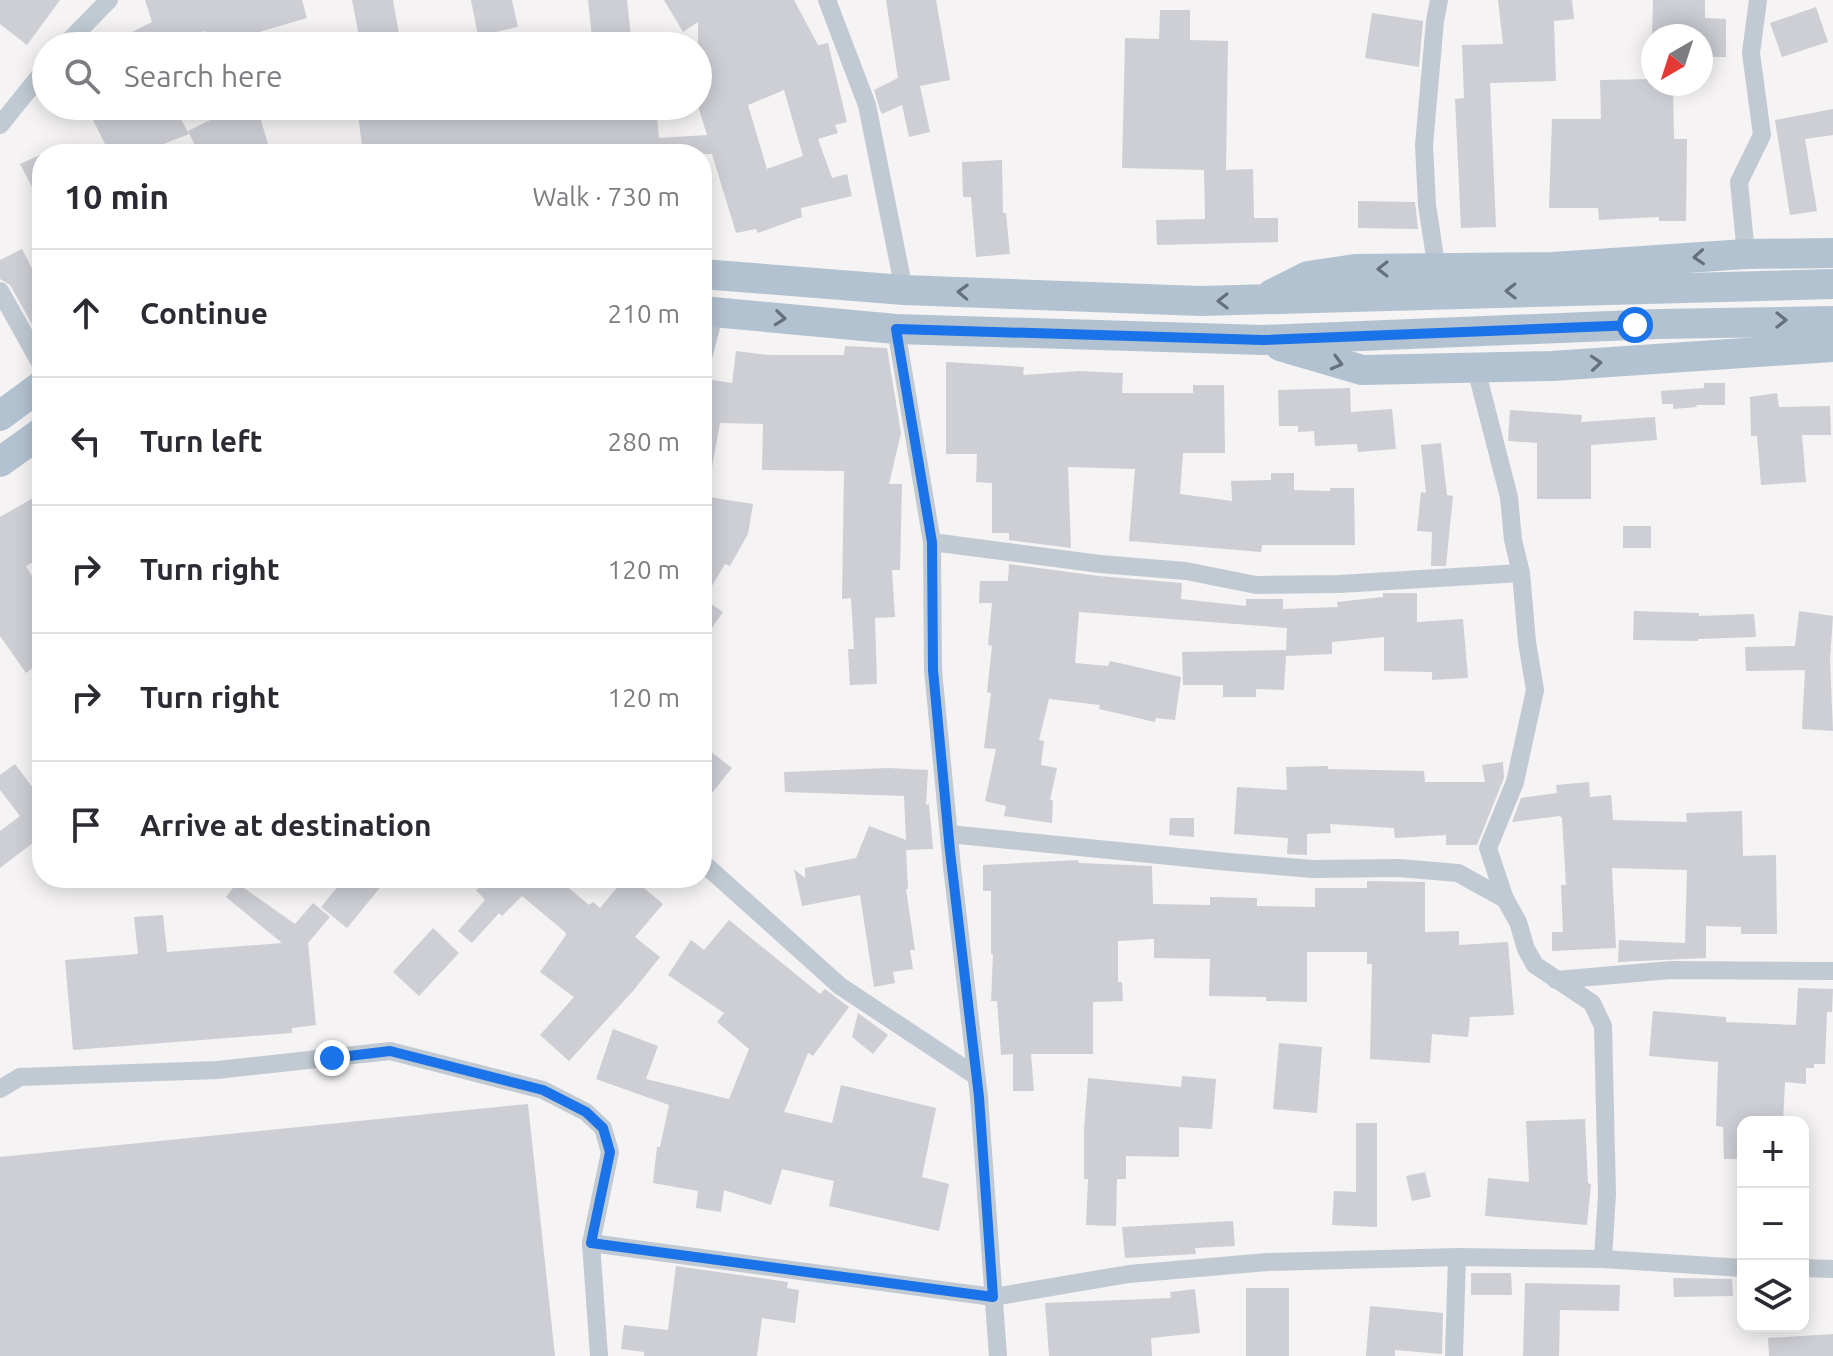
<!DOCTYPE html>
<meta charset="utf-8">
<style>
:root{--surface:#fff;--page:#f7f7f7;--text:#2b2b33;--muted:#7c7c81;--line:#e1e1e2}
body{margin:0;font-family:Ubuntu,sans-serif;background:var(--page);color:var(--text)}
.controls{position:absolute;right:24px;bottom:24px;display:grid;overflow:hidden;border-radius:16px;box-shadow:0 4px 20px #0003}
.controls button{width:72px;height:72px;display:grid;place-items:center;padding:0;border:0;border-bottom:2px solid var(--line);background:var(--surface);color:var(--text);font:40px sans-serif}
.compass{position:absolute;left:1641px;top:24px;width:72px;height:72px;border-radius:50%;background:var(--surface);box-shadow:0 4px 20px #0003;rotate:219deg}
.stop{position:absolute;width:24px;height:24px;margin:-18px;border:6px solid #1a73e8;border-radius:50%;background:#fff}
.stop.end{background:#1a73e8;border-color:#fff;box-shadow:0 2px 8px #0008}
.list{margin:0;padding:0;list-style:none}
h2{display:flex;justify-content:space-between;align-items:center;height:104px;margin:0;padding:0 32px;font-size:34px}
h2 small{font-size:26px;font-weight:400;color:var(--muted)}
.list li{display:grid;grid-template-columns:52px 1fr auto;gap:24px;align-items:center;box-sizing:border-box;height:128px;padding:0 32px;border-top:2px solid var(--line)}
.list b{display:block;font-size:30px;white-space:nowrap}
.list em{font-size:26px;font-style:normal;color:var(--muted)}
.icon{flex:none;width:44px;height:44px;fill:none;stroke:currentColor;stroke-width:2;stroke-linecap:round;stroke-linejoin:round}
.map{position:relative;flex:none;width:1833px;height:1356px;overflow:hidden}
.search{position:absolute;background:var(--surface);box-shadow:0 4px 20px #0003;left:32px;top:32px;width:680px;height:88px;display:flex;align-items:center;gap:20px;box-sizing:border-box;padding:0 28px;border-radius:44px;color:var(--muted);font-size:30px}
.panel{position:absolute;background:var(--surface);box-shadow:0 4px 20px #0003;left:32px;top:144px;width:680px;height:744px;border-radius:32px}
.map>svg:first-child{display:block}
.building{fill:#cdcfd5;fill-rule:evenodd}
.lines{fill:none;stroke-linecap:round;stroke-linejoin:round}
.minor{stroke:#c1cad2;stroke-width:18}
.primary{stroke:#b3c2d1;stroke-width:30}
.oneway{stroke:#64717d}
.route{stroke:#1a73e8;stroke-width:10}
</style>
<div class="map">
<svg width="1833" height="1356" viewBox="0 0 1833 1356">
<rect width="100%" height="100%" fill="#f5f3f3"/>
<!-- building -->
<g class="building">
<polygon points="0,0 60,0 27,45 0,24"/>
<polygon points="145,0 302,0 307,18 235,39 237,46 210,46 206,31 155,46 104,46 152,22"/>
<polygon points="352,0 393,0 401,46 361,46"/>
<polygon points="471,0 512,0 518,27 478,36"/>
<polygon points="588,0 627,0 632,46 593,46"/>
<path d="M664 0H794L818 45 828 43 847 122 835 125 838 133 818 139 832 178 847 174 852 196 801 208 802 217 758 233 756 229 736 233 712 154H480V150L363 154 357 106H656L659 138 707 135 698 106V22L683 32ZM784 90 803 156 767 169 748 105Z"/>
<polygon points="886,0 936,0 950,80 920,86 930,132 909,137 902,105 882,114 880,110 874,90 898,78"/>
<polygon points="1498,0 1572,0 1574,19 1554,21 1556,81 1490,83 1496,227 1461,228 1455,99 1464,98 1462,45 1503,44"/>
<polygon points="1653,0 1705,0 1705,18 1726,19 1726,57 1701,57 1701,36 1652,36"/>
<polygon points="1816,7 1828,42 1782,57 1770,23"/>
<polygon points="1160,10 1190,10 1190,40 1228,41 1226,170 1253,169 1254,218 1278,218 1278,242 1157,245 1156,220 1205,219 1204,170 1122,168 1125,38 1159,39"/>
<polygon points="1372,13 1423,21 1419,67 1365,58"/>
<polygon points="1653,79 1653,84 1673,84 1674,139 1687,139 1686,221 1659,221 1659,217 1599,220 1598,208 1549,208 1552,119 1601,119 1600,80"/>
<polygon points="86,106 174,106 189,134 138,154 110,154"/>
<polygon points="257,107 271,154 199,154 188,131 212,119"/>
<polygon points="1833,109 1833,135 1805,139 1817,211 1790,215 1775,120"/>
<polygon points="42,154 42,206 20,164"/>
<polygon points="1002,160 1003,213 1006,213 1010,254 976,257 971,197 963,197 962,162"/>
<polygon points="1358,201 1415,202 1418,229 1358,228"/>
<polygon points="22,249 42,288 42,330 37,333 10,285 0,279 0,260"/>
<polygon points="845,346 887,348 901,433 889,484 902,484 900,570 892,570 895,617 875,618 877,684 850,685 848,649 854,649 851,598 842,599 844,471 762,470 763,424 720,423 712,467 702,466 702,404 706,379 732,383 736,351 769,355 844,355"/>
<polygon points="946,362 1024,367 1023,375 1080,371 1123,373 1122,393 1193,393 1193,385 1224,385 1225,453 1183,453 1180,494 1232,501 1231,481 1271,480 1271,473 1294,473 1294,490 1330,491 1330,488 1354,488 1355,545 1262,545 1261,552 1129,541 1135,469 1068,467 1071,548 1009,540 1009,533 992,533 992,483 976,482 977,454 946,454"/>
<polygon points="1704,383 1725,383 1725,405 1696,405 1697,407 1673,409 1673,404 1662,404 1661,391 1704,388"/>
<polygon points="1350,388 1351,412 1392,409 1396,449 1358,452 1357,444 1315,446 1314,431 1298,432 1298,426 1279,426 1278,390"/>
<polygon points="1777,393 1779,407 1830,406 1831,435 1802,435 1806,482 1761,485 1757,436 1751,436 1750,397"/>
<polygon points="1510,410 1582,415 1581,422 1655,417 1657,440 1591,445 1591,499 1537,499 1537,443 1508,441"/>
<polygon points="1441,443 1447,495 1453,496 1446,566 1431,566 1432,532 1417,531 1421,492 1426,493 1421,445"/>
<polygon points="42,493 42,557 26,566 42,593 42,661 26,673 0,636 0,517"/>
<polygon points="702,496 753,504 748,534 730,566 725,564 704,599 723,612 702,642"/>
<rect x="1623" y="526" width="28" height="22"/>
<polygon points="1009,564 1099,576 1182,583 1181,599 1246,606 1246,599 1283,599 1283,609 1338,607 1337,602 1383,597 1383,593 1417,593 1417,622 1463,619 1468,678 1432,680 1432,672 1384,671 1384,637 1332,642 1332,654 1286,656 1284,690 1256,689 1256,697 1223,697 1223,685 1183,685 1182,652 1286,650 1287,628 1079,612 1075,663 1108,666 1110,661 1181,677 1175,720 1156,718 1155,722 1099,709 1100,705 1049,699 1039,740 1044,741 1041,765 1057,768 1050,800 1053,800 1052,823 1004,816 1006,806 985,801 996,749 984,748 991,693 987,692 992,646 988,645 992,603 979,603 980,581 1008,581"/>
<polygon points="1634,611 1699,613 1699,616 1754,614 1756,637 1698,639 1698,641 1633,640"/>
<polygon points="1799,611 1833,616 1830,660 1833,731 1802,729 1805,670 1746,671 1745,647 1795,646"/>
<polygon points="702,745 732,768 702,805"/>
<polygon points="1503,762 1504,778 1477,845 1446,845 1446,835 1395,838 1394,828 1330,824 1331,833 1307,834 1307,855 1287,854 1288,838 1234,834 1237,787 1287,790 1286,767 1328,766 1328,769 1424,771 1425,782 1485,782 1482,765"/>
<polygon points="15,764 42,800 42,836 0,868 0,831 20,816 0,790 0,775"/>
<polygon points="889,768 928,770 926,805 929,804 933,849 906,850 908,889 906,889 915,950 910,950 913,969 893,972 895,983 874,987 860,895 802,906 794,869 805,878 805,868 856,858 869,826 906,840 904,796 785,792 784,772"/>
<polygon points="1589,782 1590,797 1611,795 1613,820 1687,822 1686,813 1742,811 1743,856 1776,855 1777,934 1741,934 1741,927 1706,926 1706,958 1618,962 1619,940 1685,943 1687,870 1612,868 1616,948 1552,951 1552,932 1563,932 1561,885 1566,885 1562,818 1560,816 1512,822 1521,798 1557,793 1556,785"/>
<polygon points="1170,818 1194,818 1194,837 1169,835"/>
<polygon points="1078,860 1079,863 1152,866 1153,904 1210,905 1210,897 1257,898 1257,906 1315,907 1315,888 1367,888 1367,881 1425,882 1425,932 1459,931 1459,945 1508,942 1514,1015 1470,1017 1468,1037 1432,1034 1430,1063 1370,1059 1372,964 1367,964 1367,952 1307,952 1307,1002 1266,1001 1266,997 1209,996 1210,959 1154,958 1154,939 1118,941 1118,982 1122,982 1123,1001 1093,1002 1093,1054 1031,1054 1034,1091 1013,1091 1013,1054 1001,1055 997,1001 991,1001 993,954 991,954 991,891 983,891 983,865"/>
<polygon points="345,878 388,878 347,928 321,907"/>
<polygon points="468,878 557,878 589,905 593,902 600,908 625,878 632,878 663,904 635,937 660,957 633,991 569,1061 540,1035 574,997 540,972 566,935 565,932 522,896 502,916 499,913 472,943 458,931 485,900 476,890 479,888"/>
<polygon points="237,883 295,924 313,903 330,917 308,943 316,1025 292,1028 292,1033 73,1050 65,960 138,954 134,917 163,915 167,952 282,943 226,897"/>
<polygon points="729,920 820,994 825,989 849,1007 813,1056 808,1053 784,1112 832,1123 841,1085 936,1108 922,1177 949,1184 939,1231 829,1206 834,1181 782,1169 771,1205 724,1190 721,1212 696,1208 698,1191 653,1183 657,1147 660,1147 669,1105 596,1079 613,1029 658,1046 646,1079 729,1099 749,1049 717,1022 724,1013 668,975 691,940 704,950"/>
<polygon points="433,928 459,953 419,996 393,972"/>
<polygon points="1798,988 1833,989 1832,1012 1827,1012 1825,1064 1814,1064 1814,1068 1806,1068 1806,1084 1785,1082 1783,1122 1743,1122 1743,1159 1724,1159 1723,1127 1716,1126 1718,1062 1649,1056 1653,1011 1726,1017 1726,1022 1796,1025"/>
<polygon points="858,1013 888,1035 873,1054 852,1037"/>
<polygon points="1279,1043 1322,1047 1317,1113 1273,1109"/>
<polygon points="1182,1076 1216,1079 1212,1129 1179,1127 1179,1157 1126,1156 1126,1179 1117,1179 1116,1226 1086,1225 1088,1179 1084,1179 1084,1130 1088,1078 1181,1087"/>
<polygon points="528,1104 555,1356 0,1356 0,1157"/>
<polygon points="1585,1119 1588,1183 1591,1184 1587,1225 1485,1216 1488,1178 1529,1182 1526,1121"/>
<polygon points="1356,1123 1377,1123 1377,1227 1332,1225 1334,1191 1356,1192"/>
<polygon points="1425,1172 1431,1197 1412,1201 1406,1176"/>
<polygon points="1233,1221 1235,1246 1195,1248 1196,1254 1125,1258 1122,1227"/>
<polygon points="676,1266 788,1282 787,1288 799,1290 795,1323 762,1318 757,1356 644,1356 644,1352 621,1349 624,1325 668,1330"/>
<polygon points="1471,1273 1511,1273 1512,1295 1471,1295"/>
<polygon points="1673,1278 1732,1279 1733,1296 1674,1297"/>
<polygon points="1525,1283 1620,1285 1619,1311 1560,1310 1559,1356 1523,1356"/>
<rect x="1246" y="1288" width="43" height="68"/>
<polygon points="1195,1289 1200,1333 1151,1338 1152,1356 1049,1356 1045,1303 1171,1298 1170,1292"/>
<polygon points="1370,1306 1443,1313 1442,1354 1395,1350 1395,1356 1366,1356"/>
<polygon points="1833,1334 1833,1356 1769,1356 1768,1338"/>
</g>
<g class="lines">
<!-- minor -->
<g class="minor">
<polyline points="827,0 867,105 904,290"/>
<polyline points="64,46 109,0"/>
<polyline points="0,125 46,68"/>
<polyline points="1746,254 1739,182 1762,135 1751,53 1758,0"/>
<polyline points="1437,270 1427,205 1424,145 1435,21 1439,0"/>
<polyline points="0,291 42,366"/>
<polyline points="896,329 932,542 933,670 952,867 979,1097 998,1356"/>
<polyline points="702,361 715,312"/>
<polyline points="1476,369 1509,497 1513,540 1521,573 1527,642 1535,690 1515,782 1488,848 1505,899 1518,922 1526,949 1535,965 1592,1003 1603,1026 1607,1194 1603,1259"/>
<polyline points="932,542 1100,564 1186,571 1256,585 1339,584 1521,573"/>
<polyline points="949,834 1229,862 1313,869 1399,868 1458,873 1505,899"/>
<polyline points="702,862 840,986 976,1076"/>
<polyline points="1556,980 1671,970 1833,971"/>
<polyline points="0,1089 20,1077 217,1070 390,1051 543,1090 586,1112 603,1128 610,1152 591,1243 599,1356"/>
<polyline points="591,1243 993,1297 1129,1274 1267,1262 1457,1257 1603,1259 1743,1268"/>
<polyline points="1803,1268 1833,1269"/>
<polyline points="1454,1356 1457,1257"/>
</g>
<!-- primary -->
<g class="primary">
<polyline points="702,274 904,290 1201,301 1833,284"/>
<polyline points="1272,294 1308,276 1355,269 1553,267 1746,254 1833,253"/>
<polyline points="702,311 896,329 1263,340 1658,324 1833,321"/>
<polyline points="1280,346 1362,370 1552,366 1833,347"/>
<polyline points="0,416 42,385"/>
<polyline points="0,462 42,432"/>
</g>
</g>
<!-- one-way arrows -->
<defs><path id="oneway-chevron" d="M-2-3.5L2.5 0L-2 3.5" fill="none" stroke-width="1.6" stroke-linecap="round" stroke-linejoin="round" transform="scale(2)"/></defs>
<g class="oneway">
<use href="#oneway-chevron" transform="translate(1699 257) rotate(176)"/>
<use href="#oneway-chevron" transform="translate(1383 269) rotate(-180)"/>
<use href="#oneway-chevron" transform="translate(1511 291) rotate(179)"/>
<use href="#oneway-chevron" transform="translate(963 292) rotate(-178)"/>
<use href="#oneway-chevron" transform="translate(1223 301) rotate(179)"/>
<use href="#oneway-chevron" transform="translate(780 318) rotate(6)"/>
<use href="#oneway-chevron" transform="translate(1781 320)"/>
<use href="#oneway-chevron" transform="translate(1337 363) rotate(15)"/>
<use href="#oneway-chevron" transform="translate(1596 363) rotate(-4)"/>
</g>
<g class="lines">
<!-- route -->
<polyline class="route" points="332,1058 390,1051 543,1090 586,1112 603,1128 610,1152 591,1243 993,1297 979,1097 950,851 933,670 932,542 896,329 1263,340 1635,325"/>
</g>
</svg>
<div class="controls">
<button>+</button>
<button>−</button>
<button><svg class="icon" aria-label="layers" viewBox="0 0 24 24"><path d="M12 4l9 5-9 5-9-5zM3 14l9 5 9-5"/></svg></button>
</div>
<svg class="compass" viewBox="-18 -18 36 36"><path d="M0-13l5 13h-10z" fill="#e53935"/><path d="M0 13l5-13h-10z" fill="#7c7c81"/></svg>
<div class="stop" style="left:1635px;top:325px"></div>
<div class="stop end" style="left:332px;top:1058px"></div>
<div class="search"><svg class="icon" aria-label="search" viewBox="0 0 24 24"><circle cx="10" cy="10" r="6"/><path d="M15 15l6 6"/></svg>Search here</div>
<section class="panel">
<h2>10 min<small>Walk · 730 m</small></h2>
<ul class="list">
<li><svg class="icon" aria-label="ahead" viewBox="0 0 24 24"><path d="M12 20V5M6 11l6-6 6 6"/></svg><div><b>Continue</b></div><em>210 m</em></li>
<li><svg class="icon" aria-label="left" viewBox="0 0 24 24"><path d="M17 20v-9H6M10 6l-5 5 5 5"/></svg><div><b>Turn left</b></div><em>280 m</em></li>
<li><svg class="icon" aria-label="right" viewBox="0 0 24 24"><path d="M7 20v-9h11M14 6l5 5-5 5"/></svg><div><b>Turn right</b></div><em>120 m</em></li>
<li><svg class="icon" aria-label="right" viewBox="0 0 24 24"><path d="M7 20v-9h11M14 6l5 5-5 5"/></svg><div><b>Turn right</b></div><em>120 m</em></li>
<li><svg class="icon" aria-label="arrive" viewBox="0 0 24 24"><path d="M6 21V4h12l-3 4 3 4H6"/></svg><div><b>Arrive at destination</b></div></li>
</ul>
</section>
</div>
